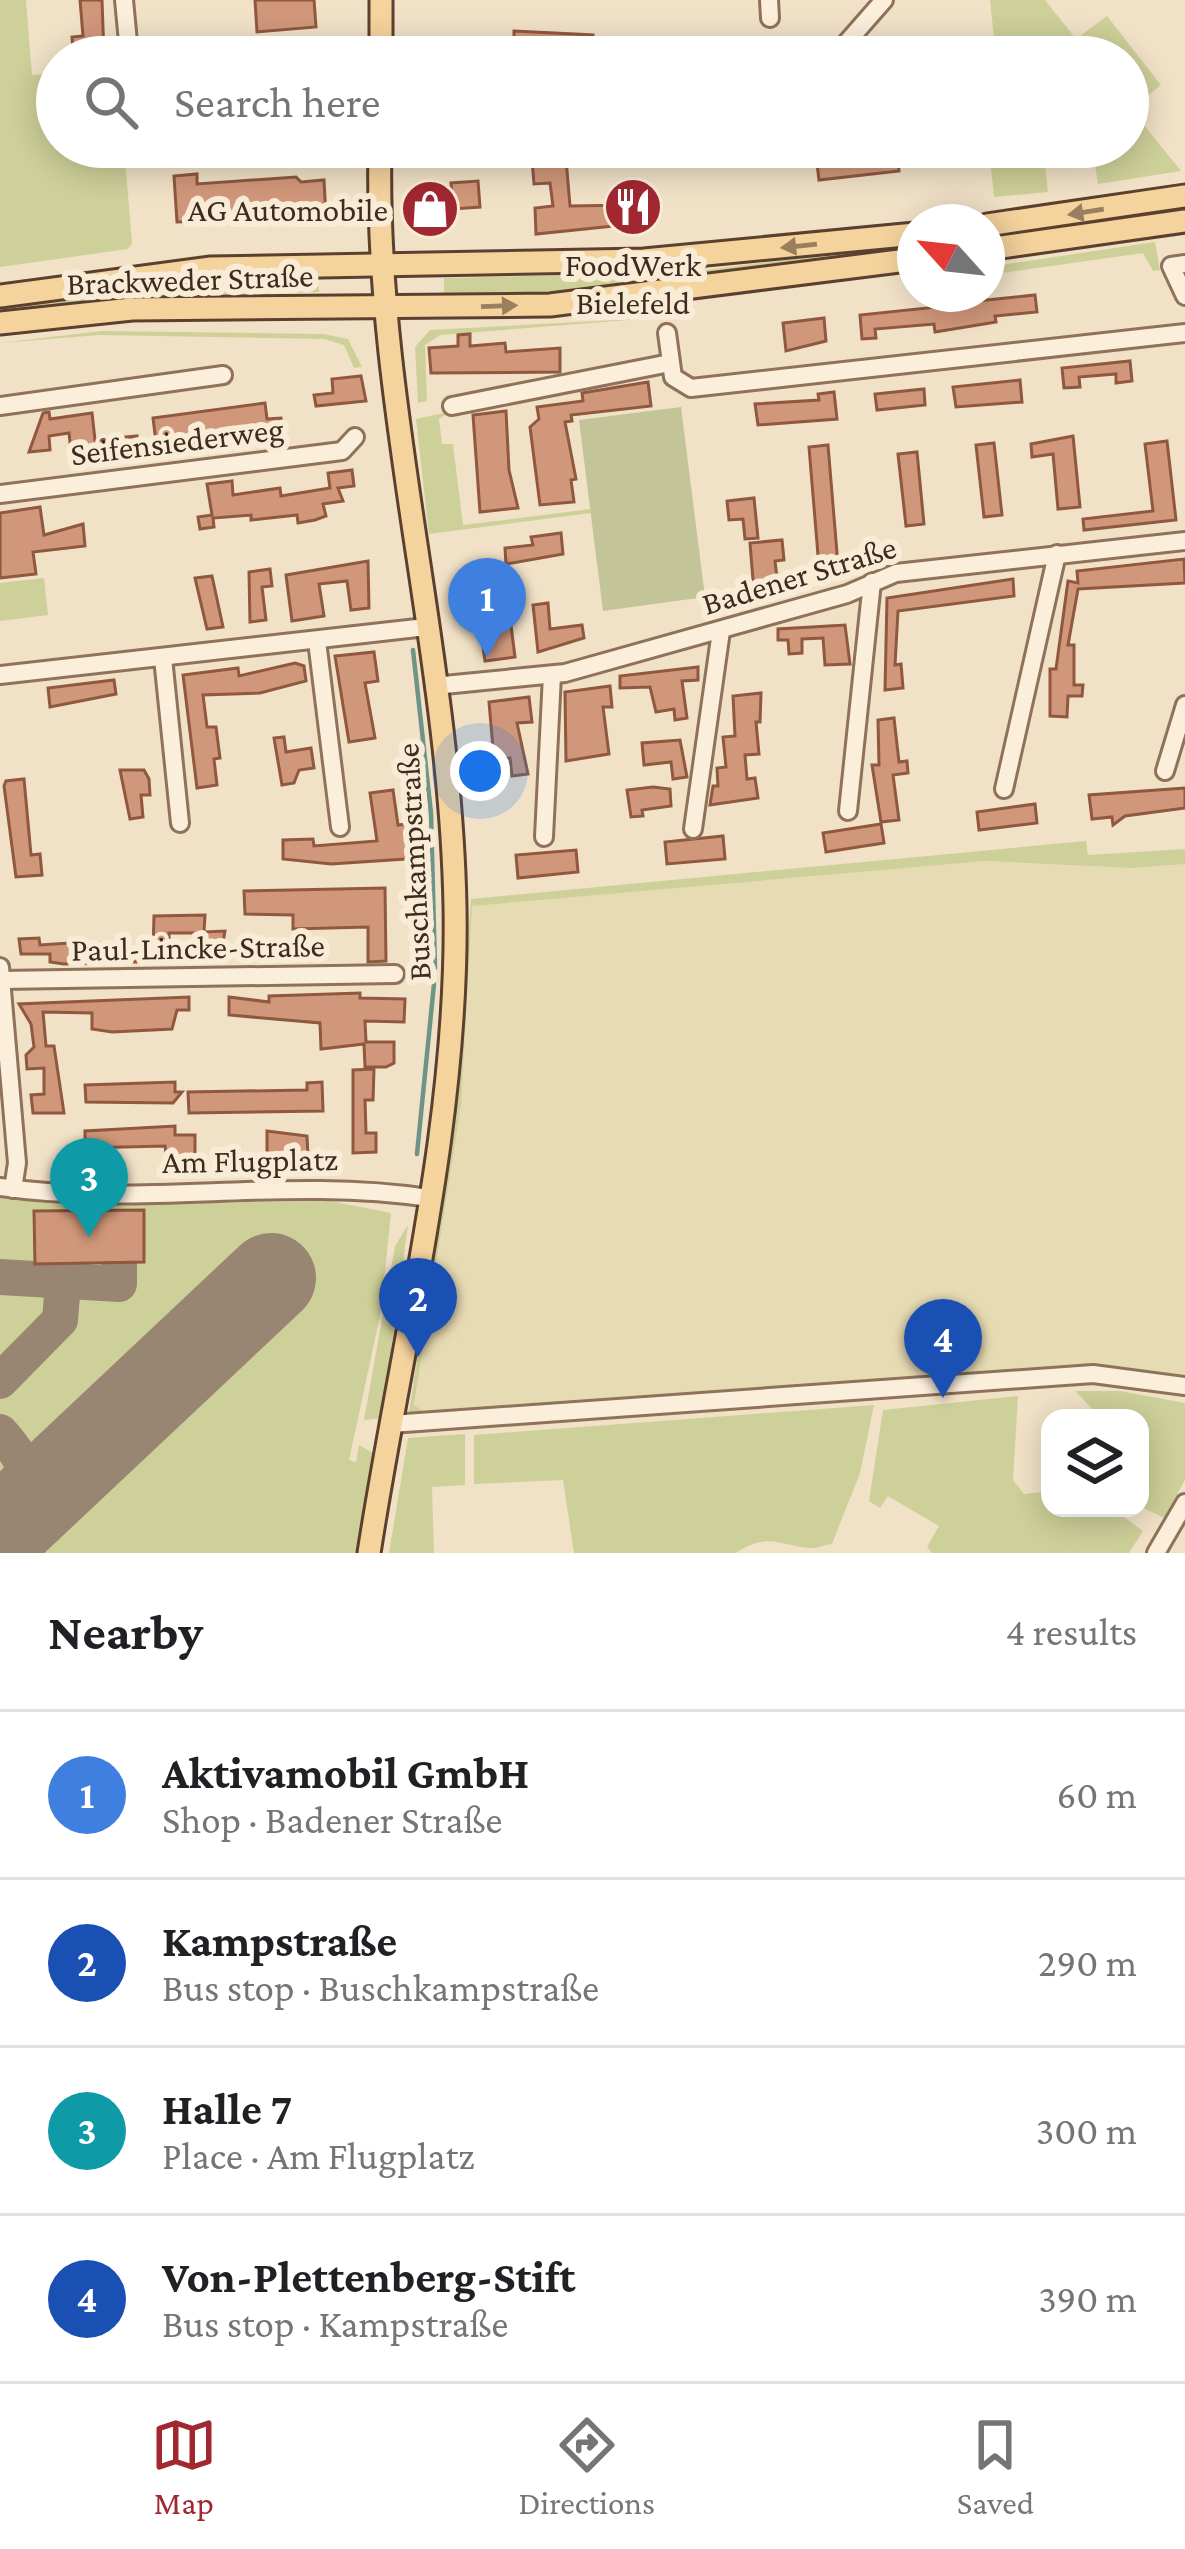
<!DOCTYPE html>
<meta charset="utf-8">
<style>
:root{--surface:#fff;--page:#f2f2f2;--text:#202124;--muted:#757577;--line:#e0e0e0;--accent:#a12731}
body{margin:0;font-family:"Crimson Pro",serif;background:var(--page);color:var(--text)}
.controls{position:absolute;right:36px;bottom:36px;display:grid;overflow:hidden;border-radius:24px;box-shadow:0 6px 30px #0003}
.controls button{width:108px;height:108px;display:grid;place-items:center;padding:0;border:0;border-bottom:3px solid var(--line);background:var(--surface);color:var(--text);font:60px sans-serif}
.compass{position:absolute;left:897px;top:204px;width:108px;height:108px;border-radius:50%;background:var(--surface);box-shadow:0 6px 30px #0003;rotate:297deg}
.you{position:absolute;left:480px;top:771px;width:42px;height:42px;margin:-30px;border:9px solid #fff;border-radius:50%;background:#1a73e8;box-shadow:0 0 0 18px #1a73e833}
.badge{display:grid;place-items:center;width:78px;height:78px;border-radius:50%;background:var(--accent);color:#fff;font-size:39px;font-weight:700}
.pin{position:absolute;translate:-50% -99px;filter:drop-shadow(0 3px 6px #0008)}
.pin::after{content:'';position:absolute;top:63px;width:42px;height:36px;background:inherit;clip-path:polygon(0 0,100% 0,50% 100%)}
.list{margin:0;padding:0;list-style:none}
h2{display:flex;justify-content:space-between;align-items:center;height:156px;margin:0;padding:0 48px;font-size:51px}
h2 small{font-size:39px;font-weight:400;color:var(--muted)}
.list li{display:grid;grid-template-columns:78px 1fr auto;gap:36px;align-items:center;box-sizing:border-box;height:168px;padding:0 48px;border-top:3px solid var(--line)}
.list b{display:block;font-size:45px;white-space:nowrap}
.list p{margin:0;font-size:39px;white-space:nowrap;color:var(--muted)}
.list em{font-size:39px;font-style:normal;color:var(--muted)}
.icon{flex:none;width:66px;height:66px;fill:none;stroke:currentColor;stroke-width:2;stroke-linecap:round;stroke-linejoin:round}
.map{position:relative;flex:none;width:1185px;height:1553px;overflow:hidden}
.search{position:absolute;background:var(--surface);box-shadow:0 6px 30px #0003;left:36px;right:36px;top:36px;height:132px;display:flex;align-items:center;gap:30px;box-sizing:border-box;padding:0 42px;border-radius:66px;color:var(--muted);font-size:45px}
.sheet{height:828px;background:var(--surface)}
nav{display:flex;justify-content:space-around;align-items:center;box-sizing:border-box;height:168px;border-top:3px solid var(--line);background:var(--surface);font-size:33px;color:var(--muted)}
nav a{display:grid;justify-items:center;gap:6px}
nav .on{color:var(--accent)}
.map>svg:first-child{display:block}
.farmland{fill:#e7dbb3}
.green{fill:#ced099}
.cemetery{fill:#c3c599}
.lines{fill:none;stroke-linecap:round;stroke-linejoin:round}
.stream{stroke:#6e9487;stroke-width:4.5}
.taxiway{stroke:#988673;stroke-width:36}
.runway{stroke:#988673;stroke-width:90}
.building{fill:#d1977a;stroke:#8f583f;stroke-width:3}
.minor-casing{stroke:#8e725a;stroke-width:22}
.major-casing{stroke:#5c402f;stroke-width:27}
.minor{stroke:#fbefdb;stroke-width:16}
.major{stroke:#f5d39d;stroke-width:21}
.oneway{fill:#9a7f5e}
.labels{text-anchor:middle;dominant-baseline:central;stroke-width:12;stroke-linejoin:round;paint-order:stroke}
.poi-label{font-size:33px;fill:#3e2b1f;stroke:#f8ecd7;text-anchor:end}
.street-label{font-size:33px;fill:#3e2b1f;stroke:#f8ecd7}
</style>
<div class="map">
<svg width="1185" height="1553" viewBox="0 0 1185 1553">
<rect width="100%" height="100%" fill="#f1e1c7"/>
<!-- farmland -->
<polygon class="farmland" points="986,861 1131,868 1185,864 1185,1379 1122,1367 1071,1367 426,1413 414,1406 461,1105 471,906"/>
<!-- green -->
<g class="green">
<polygon points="0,0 26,0 32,75 57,73 57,147 124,147 132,243 128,249 0,267"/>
<polygon points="990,0 1045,0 1076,39 1107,16 1161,85 1131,109 1181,171 1098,184 1092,147 1128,147 1128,57 996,57"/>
<polygon points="989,147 1043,147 1048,192 994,197"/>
<polygon points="1155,242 1160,270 1153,271 1143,253 987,275 987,267"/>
<polygon points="915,243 915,250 541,297 444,300 444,278 690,272"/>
<polygon points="317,271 319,292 131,296 0,315 0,305 199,278"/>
<polygon points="654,318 440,335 425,345 427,401 418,403 415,347 430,330"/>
<polygon points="102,331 323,334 348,339 362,367 354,368 344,345 324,339 99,335 0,343"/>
<polygon points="449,412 439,419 442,444 453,444 463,525 591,509 591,513 429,534 416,419"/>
<polygon points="44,578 48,615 0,621 0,583"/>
<polygon points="1086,841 1088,855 1185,849 1185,864 1131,868 986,861 472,906 461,1105 414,1405 426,1413 409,1412 458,1093 471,899"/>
<polygon points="0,1198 63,1205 330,1201 391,1213 381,1311 349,1460 356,1462 359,1445 373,1453 357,1553 0,1553"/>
<polygon points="408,1225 382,1418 364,1420 395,1246"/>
<polygon points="1075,1391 1120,1391 1185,1403 1185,1480 1164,1518 1140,1506 1140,1418 1101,1418"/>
<polygon points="1018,1396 1013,1480 1024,1494 1050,1491 1050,1508 1112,1508 1143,1531 1129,1553 932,1553 927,1547 939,1526 888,1496 880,1508 869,1501 883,1410"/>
<path d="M874 1405 860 1473 832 1544C825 1544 820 1548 814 1548 781 1548 771 1530 736 1553H574L563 1480 474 1484V1435Z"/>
<polygon points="465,1434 465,1485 432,1487 434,1553 389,1553 408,1438"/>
</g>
<!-- cemetery -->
<polygon class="cemetery" points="681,407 705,597 603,611 579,420"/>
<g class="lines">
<!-- stream -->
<g class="stream">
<polyline points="413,650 431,813 435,968"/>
<polyline points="417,1154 434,984"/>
</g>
<!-- taxiway -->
<g class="taxiway">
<polyline points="0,1277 119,1284 119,1263"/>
<polyline points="0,1381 60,1320 63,1283"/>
<path d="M0 1432C25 1459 37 1484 15 1519"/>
</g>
<!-- runway -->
<polyline class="runway" points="0,1533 271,1278"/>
</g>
<!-- building -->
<g class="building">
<polygon points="80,0 102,0 104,56 80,57 79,49 73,50 72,37 83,36"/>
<polygon points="255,0 314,0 316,27 257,32"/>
<polygon points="514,31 593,35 592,57 548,57 548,49 514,47"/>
<polygon points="531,147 565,147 570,206 632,205 631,192 642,191 653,222 536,234 535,208 553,206 550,183 534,184"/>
<polygon points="815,147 897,147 899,171 819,180"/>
<polygon points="197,174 197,184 296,177 301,182 324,180 326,217 177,222 174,176"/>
<polygon points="478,181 480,207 453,209 451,183"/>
<polygon points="1035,295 1037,312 995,316 996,322 935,332 934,324 875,329 876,338 862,339 860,315 966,304 966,297 977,296 977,301"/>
<polygon points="824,318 826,341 786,351 783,323"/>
<polygon points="470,334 470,346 505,343 506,352 560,348 560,372 431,373 429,348 458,346 458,335"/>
<polygon points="1130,361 1132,381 1116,383 1116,374 1079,377 1080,387 1064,388 1062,368"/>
<polygon points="361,376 366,401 316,406 314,395 333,393 332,379"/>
<polygon points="1020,380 1022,402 956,407 953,387"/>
<polygon points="648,382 651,406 571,415 572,421 565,422 576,479 571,480 574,502 540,505 530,427 539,419 537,407 583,401 582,393"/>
<polygon points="924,389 925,405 877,410 875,394"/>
<polygon points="834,392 837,419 758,425 755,404 819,400 818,394"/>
<polygon points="265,403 267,419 281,418 283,431 193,437 194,448 162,452 161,441 156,442 153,418"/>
<polygon points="506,411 509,470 518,508 480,512 473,415"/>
<polygon points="49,412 50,419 92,413 95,440 137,436 139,455 72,461 69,433 49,436 50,450 29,452 43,413"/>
<polygon points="1073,436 1080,507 1058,509 1053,454 1032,457 1031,444"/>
<polygon points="1167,441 1176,520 1084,530 1083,519 1153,511 1145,444"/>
<polygon points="994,443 1002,515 984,517 976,445"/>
<polygon points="828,445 839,577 820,579 809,447"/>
<polygon points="917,452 924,524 906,526 898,454"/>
<polygon points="352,470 354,486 338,488 343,501 323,504 326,516 315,520 298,523 297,515 251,520 251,515 213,518 214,527 200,529 198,517 212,515 207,484 232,481 233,495 280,488 281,496 330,488 328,473"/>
<polygon points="754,498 758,538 745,539 743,519 729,520 727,501"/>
<polygon points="40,507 44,535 83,524 85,546 33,552 36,574 0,578 0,513"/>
<polygon points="561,533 563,554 506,564 505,548 533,545 531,537"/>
<polygon points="782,540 784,560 775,561 779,595 748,599 746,581 753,580 750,543"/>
<polygon points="1184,559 1185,583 1078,589 1068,645 1074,645 1074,685 1083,685 1082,696 1068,696 1067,717 1050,716 1050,669 1056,669 1068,581 1078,583 1077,571"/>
<polygon points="368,561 369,608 351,610 347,581 319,584 324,616 292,621 286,575"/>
<polygon points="270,569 272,586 262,587 266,620 250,622 249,572"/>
<polygon points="212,576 223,627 207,629 195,578"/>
<polygon points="1013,579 1014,596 898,611 895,665 901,664 903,688 885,690 887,598"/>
<polygon points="497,588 500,611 509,610 515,657 485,661 480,627 470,621 470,591"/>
<polygon points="548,603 550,629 582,625 584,638 538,652 533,605"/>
<polygon points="845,625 850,664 825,665 823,638 802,639 802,653 789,654 788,640 778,640 778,629"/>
<polygon points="374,652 378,681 365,683 375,738 349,742 335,656"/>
<polygon points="295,663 304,666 306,681 260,693 203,695 207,727 216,727 220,758 214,759 217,785 197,788 183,675 238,668 239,676"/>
<polygon points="698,667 698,680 682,681 687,718 675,720 674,709 656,712 650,687 620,688 620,676"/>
<polygon points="114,680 116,694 50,707 48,688"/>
<polygon points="610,686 612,707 603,707 609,754 566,761 565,692"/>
<polygon points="761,693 760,722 756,722 759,754 745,755 747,779 755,778 758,798 710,805 713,786 718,786 717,768 726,767 723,737 735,736 733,696"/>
<polygon points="529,697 532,722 517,723 528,774 512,776 510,758 494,760 489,702"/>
<polygon points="894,718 899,762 907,761 908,773 893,775 899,820 881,822 872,765 879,765 878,720"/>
<polygon points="284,737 286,752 311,748 314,768 299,770 294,783 282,785 274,738"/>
<polygon points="680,740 687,777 673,779 671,762 644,765 642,743"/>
<polygon points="120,770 144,770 149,779 150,795 141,795 143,817 130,819"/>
<polygon points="24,779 31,855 40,854 42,875 16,877 4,786 6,781"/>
<polygon points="653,787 670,789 671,806 642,810 643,816 631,817 627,790"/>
<polygon points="1185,788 1185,808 1125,816 1113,825 1112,817 1092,819 1089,795"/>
<polygon points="393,790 398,825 407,824 409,848 420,847 420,858 331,864 283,859 283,840 313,839 314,846 377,841 370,793"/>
<polygon points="1035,804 1037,823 979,830 977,812"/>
<polygon points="881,824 884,843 826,852 823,833"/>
<polygon points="723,836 725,859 667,864 665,842"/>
<polygon points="576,850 578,872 518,878 516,855"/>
<polygon points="385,888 386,961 368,962 368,927 293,929 293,915 245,914 244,891"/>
<polygon points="205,915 204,932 225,931 220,959 205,960 203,933 169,933 169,961 64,964 50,962 50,954 21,954 19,939 39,938 40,945 85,942 121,945 121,951 153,951 154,916"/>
<polygon points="360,993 360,998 405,999 404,1022 365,1021 366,1042 394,1042 394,1063 386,1067 365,1067 364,1044 321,1049 320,1023 229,1015 229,997 269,1002 269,996"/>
<polygon points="189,997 189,1010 177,1010 172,1029 112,1032 92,1029 92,1013 43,1012 46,1046 54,1046 64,1113 33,1113 31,1095 44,1094 44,1068 27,1069 26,1055 34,1047 31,1024 19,1004"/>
<polygon points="374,1069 373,1100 365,1100 366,1133 376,1133 376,1152 353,1153 353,1070"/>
<polygon points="175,1082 175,1092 182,1092 173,1103 86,1102 85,1085"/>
<polygon points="322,1082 323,1111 189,1113 188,1092 307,1090 307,1083"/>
<polygon points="175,1126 175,1135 195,1135 195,1158 166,1153 165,1146 85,1148 85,1131"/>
<polygon points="267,1131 307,1136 308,1156 267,1157"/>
<polygon points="144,1210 144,1262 35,1264 34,1211"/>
</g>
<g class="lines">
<defs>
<g id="minor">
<polyline points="124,0 128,42"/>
<polyline points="769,0 770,18"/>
<polyline points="834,57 884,0"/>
<polyline points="1185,264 1171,266 1185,296"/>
<polyline points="667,333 673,377 691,388 1185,333"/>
<polyline points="0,406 223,375"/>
<polyline points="452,406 670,363"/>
<polyline points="0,494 342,451 355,437"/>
<polyline points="317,641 340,827"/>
<polyline points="163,658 180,823"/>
<polyline points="0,675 426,627"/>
<polyline points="434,686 565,673 847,594 896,573 1185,541"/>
<polyline points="1165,771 1185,705"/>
<polyline points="1004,789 1057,554"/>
<polyline points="848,811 872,582"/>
<polyline points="693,829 721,631"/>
<polyline points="544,837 552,675"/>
<polyline points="0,967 17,1163 13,1189"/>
<polyline points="1,980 395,974"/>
<path d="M0 1187C142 1208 286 1176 429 1198"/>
<polyline points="391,1424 1093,1374 1185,1386"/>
<polyline points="1156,1553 1185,1503"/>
</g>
<g id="major">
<polyline points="381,0 381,57"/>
<polyline points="987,225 1185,196"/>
<polyline points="987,249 1185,221"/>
<polyline points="0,296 211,268 644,260 915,234"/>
<polyline points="0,323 132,309 550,305 915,259"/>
<path d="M369 1553C402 1339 459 1123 455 906 450 651 374 403 380 147"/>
</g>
</defs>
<!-- minor casing -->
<use href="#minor" class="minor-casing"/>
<!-- major casing -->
<use href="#major" class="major-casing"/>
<!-- minor -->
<use href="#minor" class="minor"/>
<!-- major -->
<use href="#major" class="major"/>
</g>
<!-- one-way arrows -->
<defs><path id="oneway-solid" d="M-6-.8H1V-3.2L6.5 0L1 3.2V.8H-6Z" transform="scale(3)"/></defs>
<g class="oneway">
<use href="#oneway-solid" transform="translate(1086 212) rotate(171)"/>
<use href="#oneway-solid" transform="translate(799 246) rotate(174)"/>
<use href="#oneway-solid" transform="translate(499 306) rotate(-2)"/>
</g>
<!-- icons -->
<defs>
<symbol id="restaurant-disc" viewBox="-11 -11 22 22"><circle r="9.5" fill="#a12731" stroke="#f8ecd7"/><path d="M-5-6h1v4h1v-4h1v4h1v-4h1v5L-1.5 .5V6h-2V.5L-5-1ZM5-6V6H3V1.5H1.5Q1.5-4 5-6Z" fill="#fff"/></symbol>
<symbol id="shop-disc" viewBox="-11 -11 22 22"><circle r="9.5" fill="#a12731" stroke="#f8ecd7"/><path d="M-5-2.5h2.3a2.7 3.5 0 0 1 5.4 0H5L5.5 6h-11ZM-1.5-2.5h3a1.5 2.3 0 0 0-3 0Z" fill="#fff"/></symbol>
</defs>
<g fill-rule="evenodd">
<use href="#restaurant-disc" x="600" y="174" width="66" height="66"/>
<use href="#shop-disc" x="397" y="176" width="66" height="66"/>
</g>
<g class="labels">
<!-- poi labels -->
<g class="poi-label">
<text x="388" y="209">AG Automobile</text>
<text x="633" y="264" text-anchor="middle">FoodWerk<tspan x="633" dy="38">Bielefeld</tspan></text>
</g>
<!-- street labels -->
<g class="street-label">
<text transform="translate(190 279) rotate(-2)">Brackweder Straße</text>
<text transform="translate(177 441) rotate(-7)">Seifensiederweg</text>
<text transform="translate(799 575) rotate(-17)">Badener Straße</text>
<text transform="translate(413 862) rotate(-93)">Buschkampstraße</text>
<text transform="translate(198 947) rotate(-1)">Paul-Lincke-Straße</text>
<text transform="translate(250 1160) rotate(-1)">Am Flugplatz</text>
</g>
</g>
</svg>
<div class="controls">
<button><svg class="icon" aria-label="layers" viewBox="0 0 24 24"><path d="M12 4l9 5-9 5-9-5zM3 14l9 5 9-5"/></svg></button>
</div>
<svg class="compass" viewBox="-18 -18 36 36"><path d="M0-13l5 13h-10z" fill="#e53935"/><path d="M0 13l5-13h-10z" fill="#757577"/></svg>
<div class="you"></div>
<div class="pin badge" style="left:487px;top:657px;background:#3f7fe0">1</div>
<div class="pin badge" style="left:418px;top:1357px;background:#1a4fb4">2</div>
<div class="pin badge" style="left:89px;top:1237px;background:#0f9aa8">3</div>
<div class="pin badge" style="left:943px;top:1398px;background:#1a4fb4">4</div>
<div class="search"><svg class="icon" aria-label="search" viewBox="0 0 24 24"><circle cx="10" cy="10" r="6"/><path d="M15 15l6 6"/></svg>Search here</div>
</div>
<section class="sheet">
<h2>Nearby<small>4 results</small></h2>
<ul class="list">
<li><span class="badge" style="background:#3f7fe0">1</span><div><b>Aktivamobil GmbH</b><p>Shop · Badener Straße</p></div><em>60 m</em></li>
<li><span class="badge" style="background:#1a4fb4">2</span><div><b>Kampstraße</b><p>Bus stop · Buschkampstraße</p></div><em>290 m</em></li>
<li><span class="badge" style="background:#0f9aa8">3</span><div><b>Halle 7</b><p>Place · Am Flugplatz</p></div><em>300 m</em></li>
<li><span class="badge" style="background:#1a4fb4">4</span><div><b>Von-Plettenberg-Stift</b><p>Bus stop · Kampstraße</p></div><em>390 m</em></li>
</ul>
</section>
<nav>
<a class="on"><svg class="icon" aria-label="map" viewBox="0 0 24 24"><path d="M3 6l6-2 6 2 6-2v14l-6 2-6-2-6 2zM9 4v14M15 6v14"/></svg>Map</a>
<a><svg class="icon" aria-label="directions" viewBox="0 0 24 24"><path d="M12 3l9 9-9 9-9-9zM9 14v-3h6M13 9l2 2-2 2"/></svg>Directions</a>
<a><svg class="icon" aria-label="saved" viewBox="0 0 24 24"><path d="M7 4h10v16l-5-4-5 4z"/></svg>Saved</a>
</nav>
